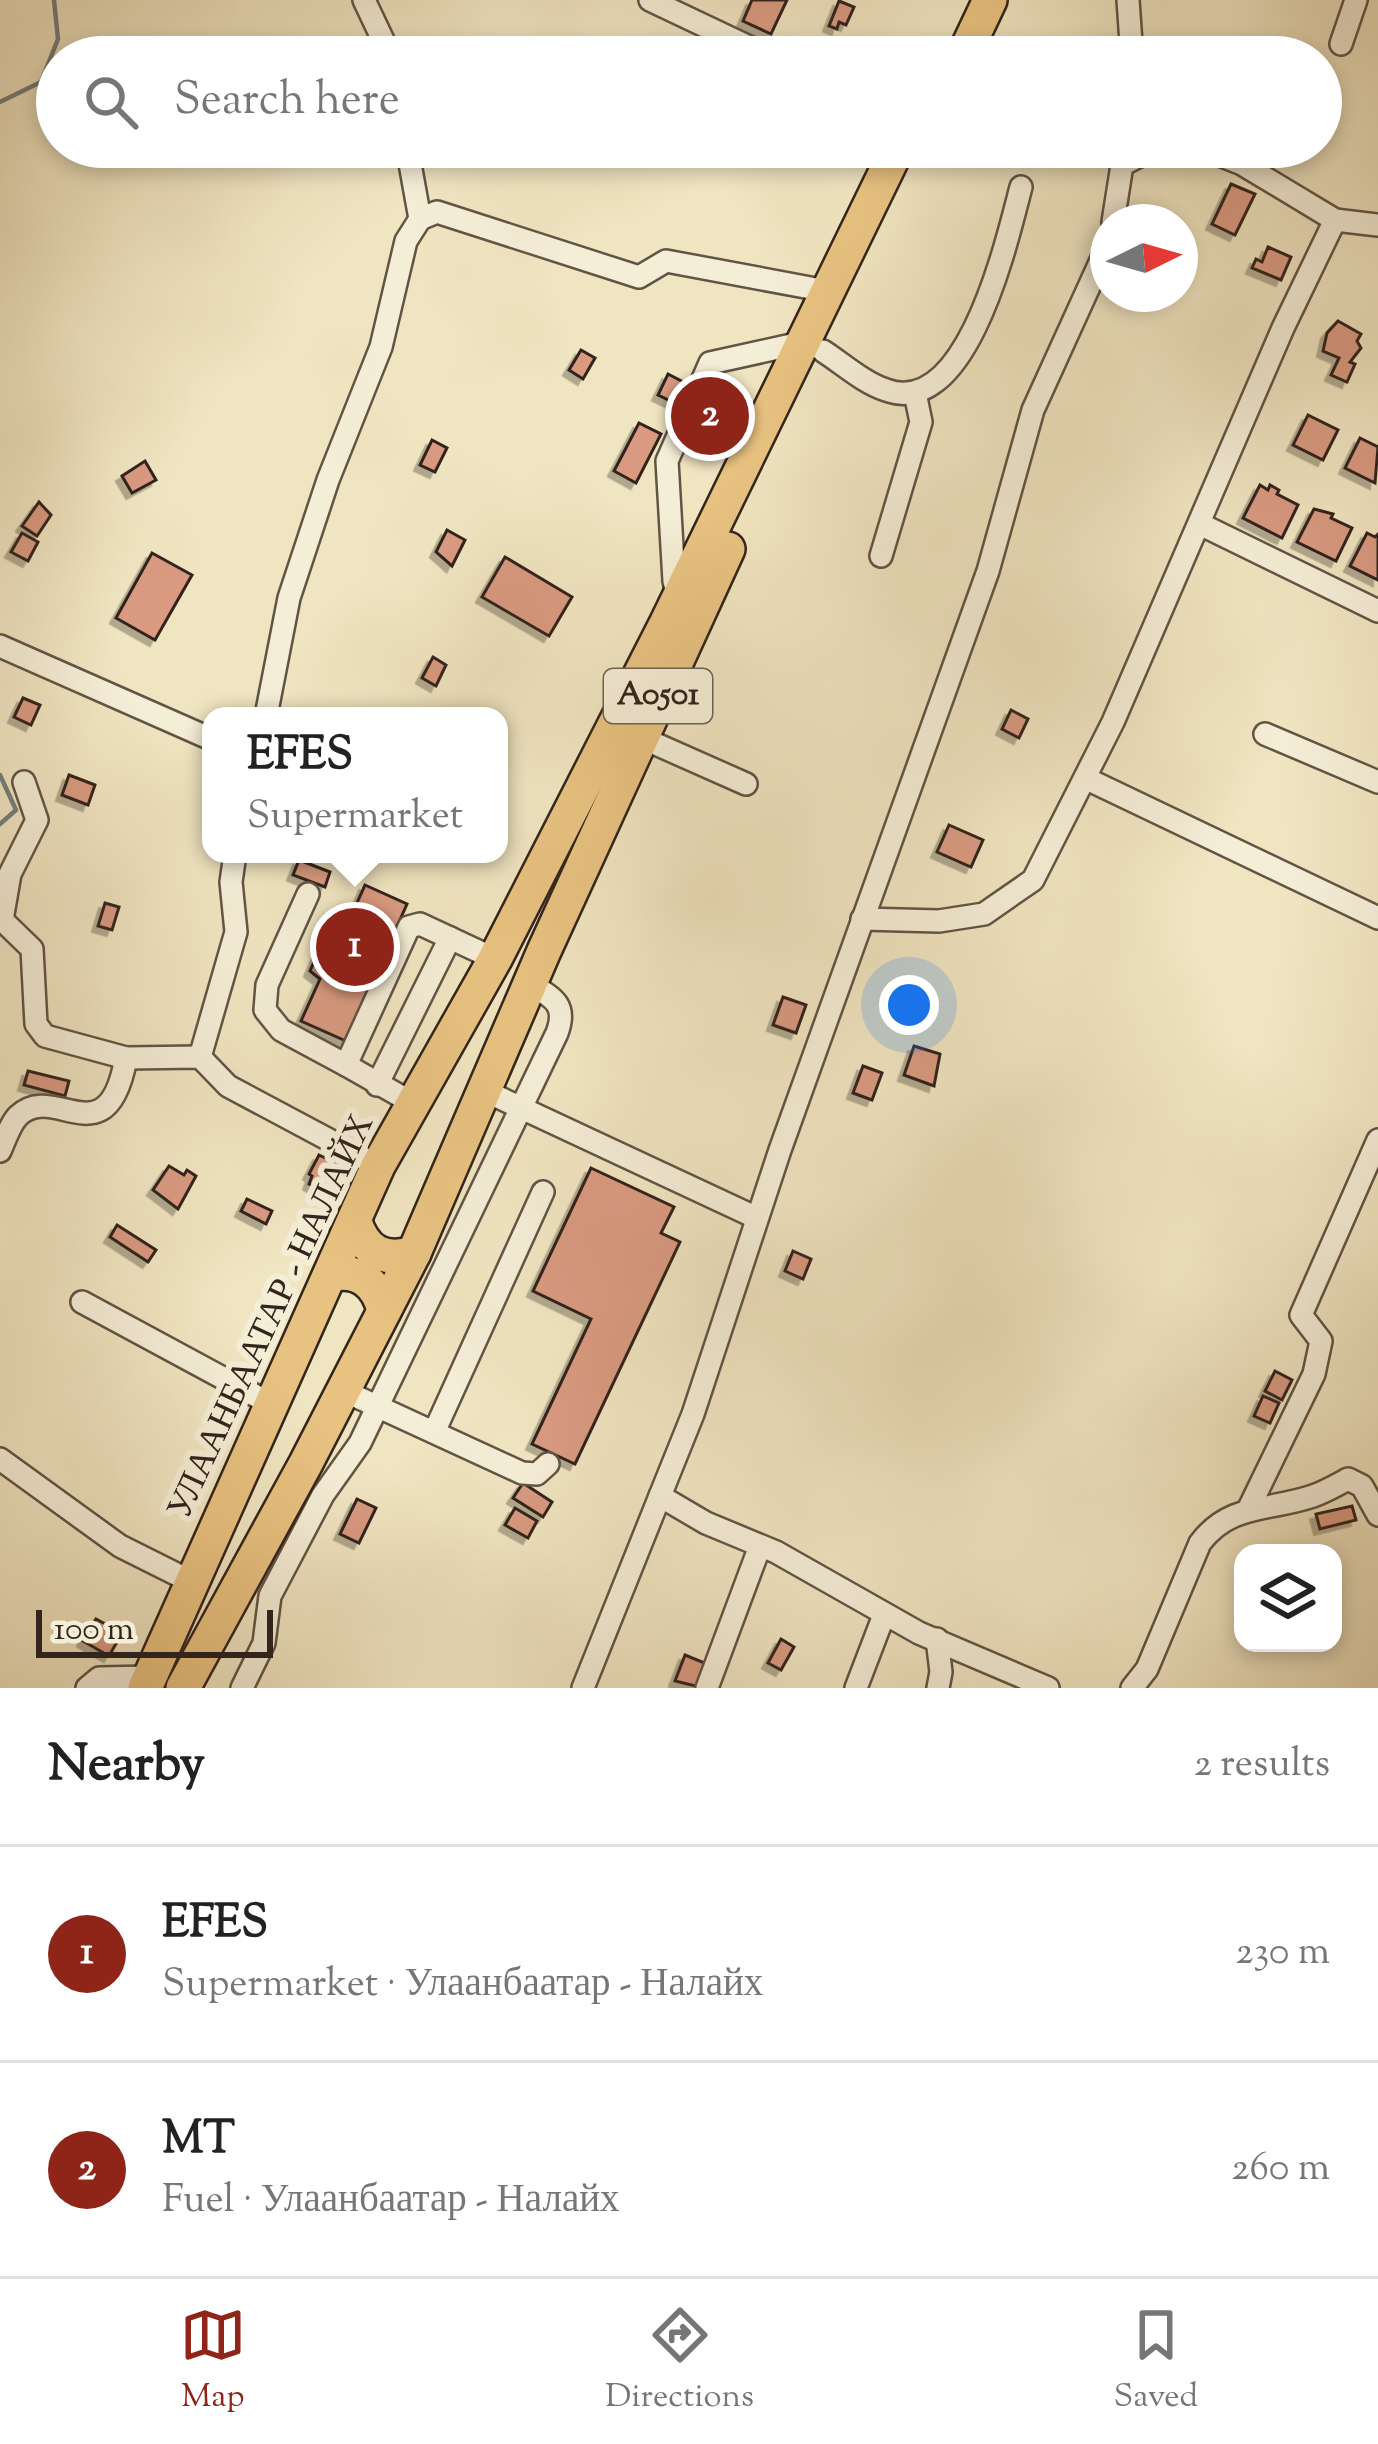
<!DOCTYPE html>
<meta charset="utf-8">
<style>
:root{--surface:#fff;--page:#f2f2f2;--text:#222;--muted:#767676;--line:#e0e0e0;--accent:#8f2418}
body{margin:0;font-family:"Sorts Mill Goudy",serif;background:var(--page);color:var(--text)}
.controls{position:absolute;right:36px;bottom:36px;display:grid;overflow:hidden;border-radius:24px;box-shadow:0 6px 18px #0003}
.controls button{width:108px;height:108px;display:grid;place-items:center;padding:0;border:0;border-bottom:3px solid var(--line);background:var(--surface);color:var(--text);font:60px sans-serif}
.compass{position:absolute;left:1090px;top:204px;width:108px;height:108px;border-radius:50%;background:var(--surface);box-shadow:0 6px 18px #0003;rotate:85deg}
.scale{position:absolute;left:36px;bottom:30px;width:237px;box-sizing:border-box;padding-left:12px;border:6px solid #33241c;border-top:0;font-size:33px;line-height:42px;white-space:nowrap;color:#33241c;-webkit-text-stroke:9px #f5eed7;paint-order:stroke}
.you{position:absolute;left:909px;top:1005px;width:42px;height:42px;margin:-30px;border:9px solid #fff;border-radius:50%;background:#1a73e8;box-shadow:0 0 0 18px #1a73e833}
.badge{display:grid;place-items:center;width:78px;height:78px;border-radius:50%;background:var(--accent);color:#fff;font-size:39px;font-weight:700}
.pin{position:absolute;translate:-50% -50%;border:6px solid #fff;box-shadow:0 3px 12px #0006}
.popup{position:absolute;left:202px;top:707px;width:306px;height:156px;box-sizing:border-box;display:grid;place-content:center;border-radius:24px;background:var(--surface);filter:drop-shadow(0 3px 9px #0005);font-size:39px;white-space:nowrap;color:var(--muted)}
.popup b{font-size:45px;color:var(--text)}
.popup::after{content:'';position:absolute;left:50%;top:100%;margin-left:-24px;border:24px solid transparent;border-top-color:var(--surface)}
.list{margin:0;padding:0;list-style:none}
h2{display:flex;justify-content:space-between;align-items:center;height:156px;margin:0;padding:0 48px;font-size:51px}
h2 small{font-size:39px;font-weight:400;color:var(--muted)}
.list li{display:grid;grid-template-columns:78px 1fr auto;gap:36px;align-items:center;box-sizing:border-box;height:216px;padding:0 48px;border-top:3px solid var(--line)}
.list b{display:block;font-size:45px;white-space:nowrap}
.list p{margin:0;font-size:39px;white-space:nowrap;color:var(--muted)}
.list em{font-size:39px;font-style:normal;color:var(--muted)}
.icon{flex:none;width:66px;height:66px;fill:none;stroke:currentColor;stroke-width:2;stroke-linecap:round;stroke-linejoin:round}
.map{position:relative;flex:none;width:1378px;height:1688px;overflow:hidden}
.search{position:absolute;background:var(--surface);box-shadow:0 6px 18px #0003;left:36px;right:36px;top:36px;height:132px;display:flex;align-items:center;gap:30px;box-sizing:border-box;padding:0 42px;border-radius:66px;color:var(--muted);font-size:45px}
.sheet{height:588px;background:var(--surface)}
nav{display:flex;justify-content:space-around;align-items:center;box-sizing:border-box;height:168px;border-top:3px solid var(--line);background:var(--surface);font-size:33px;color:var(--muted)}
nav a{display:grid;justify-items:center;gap:6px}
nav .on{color:var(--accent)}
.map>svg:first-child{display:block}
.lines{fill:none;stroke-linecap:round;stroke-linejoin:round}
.stream{stroke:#737f7d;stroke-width:4.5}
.building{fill:#d99a81;stroke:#33241c;stroke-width:3;filter:url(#shadow)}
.minor-casing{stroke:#625445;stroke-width:26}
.highway-casing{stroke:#33241c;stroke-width:38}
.minor{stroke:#f5eed7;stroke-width:21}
.highway{stroke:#e8c280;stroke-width:33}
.labels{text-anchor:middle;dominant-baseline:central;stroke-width:12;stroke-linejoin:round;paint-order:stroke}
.shield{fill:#f5eed7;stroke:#6d6154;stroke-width:3}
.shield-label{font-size:33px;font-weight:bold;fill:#33241c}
.street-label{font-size:36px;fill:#33241c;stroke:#f5eed7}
</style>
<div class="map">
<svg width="1378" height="1688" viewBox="0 0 1378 1688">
<defs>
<filter id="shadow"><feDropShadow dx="-5.5" dy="5.5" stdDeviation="0" flood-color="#0004"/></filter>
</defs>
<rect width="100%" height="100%" fill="#f0e5c1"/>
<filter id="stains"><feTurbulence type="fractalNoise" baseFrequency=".00167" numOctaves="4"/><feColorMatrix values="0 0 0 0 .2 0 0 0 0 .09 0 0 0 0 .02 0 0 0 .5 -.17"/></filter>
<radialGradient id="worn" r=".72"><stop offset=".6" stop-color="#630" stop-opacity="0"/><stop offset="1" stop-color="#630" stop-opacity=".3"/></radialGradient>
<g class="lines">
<!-- stream -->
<g class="stream">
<polyline points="0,102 41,82 58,39 54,0"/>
<polyline points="0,775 16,810 0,824"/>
</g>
</g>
<!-- building -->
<g class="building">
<polygon points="752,0 787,0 771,34 743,21"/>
<polygon points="839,1 854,7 846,25 839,22 837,29 829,26"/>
<polygon points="1231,184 1255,194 1235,235 1212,224"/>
<polygon points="1268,247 1291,257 1281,280 1252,268 1256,259 1262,262"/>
<polygon points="1338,321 1361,334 1357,341 1361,348 1350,362 1355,364 1347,382 1331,375 1339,358 1323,351 1327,333"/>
<polygon points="581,350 595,358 583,379 569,370"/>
<polygon points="668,374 687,384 677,404 658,395"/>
<polygon points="1308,415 1338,430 1323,460 1293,445"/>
<polygon points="639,423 661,434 636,483 614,471"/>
<polygon points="1360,438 1378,447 1375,483 1345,468"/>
<polygon points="432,440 447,448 435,472 420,465"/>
<polygon points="145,461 156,480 132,493 122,476"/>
<polygon points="1260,485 1268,490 1270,485 1279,490 1277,494 1298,505 1282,538 1243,518"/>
<polygon points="39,502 51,515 37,536 22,526"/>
<polygon points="1314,509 1333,514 1331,518 1352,528 1336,561 1297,542"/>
<polygon points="447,530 465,540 452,566 436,552"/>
<polygon points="22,533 38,542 28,561 11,552"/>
<polygon points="1367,533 1375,537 1378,534 1378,580 1350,566"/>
<polygon points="152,553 192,575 155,640 116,618"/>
<polygon points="505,557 572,597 549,636 482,597"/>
<polygon points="433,657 446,665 436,686 422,678"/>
<polygon points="23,698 40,705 31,725 14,717"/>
<polygon points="1011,710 1028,719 1019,738 1002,729"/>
<polygon points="69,775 95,785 88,805 62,795"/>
<polygon points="949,825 983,840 971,867 937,852"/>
<polygon points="299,860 330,872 325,887 293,875"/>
<polygon points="365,885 407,904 346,1041 301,1021 320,979 310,971 334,917 348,923"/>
<polygon points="105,903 119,907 112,930 98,926"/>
<polygon points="783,997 806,1005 796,1033 773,1025"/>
<polygon points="914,1046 940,1054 934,1086 904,1075"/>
<polygon points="863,1066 882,1073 872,1100 853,1093"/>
<polygon points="28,1071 69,1081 65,1096 24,1085"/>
<polygon points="319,1155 344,1167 330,1195 309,1184 312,1176 309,1174"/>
<polygon points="169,1166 184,1175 187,1170 196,1176 178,1209 153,1190"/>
<polygon points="591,1168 674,1207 661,1233 680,1242 575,1464 532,1444 591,1319 533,1291"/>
<polygon points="247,1199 272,1211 266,1224 241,1211"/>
<polygon points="117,1225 156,1250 148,1262 110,1237"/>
<polygon points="793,1251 811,1259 803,1279 785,1271"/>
<polygon points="1275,1371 1292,1380 1282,1400 1265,1391"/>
<polygon points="1263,1396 1279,1403 1270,1423 1254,1416"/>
<polygon points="523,1483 552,1502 543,1517 513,1498"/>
<polygon points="357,1499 376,1508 359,1543 340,1534"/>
<polygon points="1352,1506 1356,1520 1320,1529 1316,1514"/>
<polygon points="515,1508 537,1521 528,1538 505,1525"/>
<polygon points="96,1619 122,1633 109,1656 83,1641"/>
<polygon points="781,1639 794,1647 781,1670 768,1663"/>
<polygon points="685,1655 712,1666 704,1688 675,1681"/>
</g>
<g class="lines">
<defs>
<g id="minor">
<polyline points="364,0 391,57"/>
<polyline points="650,0 770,57"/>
<polyline points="1128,0 1132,57"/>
<polyline points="1341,44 1356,0"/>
<polyline points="407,147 420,219"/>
<polyline points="1335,220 1378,225"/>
<polyline points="1113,222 1122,165 1157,147"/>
<path d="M823 351C843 364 864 383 886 390 967 420 1007 240 1021 187"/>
<polyline points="1200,524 1378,611"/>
<polyline points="881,556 921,422 915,393"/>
<polyline points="678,597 674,581 667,461 710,363 805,342"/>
<polyline points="0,646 211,739"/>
<polyline points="266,716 289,598 328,480 381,347 406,241 420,219 437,212 639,277 666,261 816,289 828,295"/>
<polyline points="1265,734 1378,782"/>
<polyline points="640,737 746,784"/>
<polyline points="1087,779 1378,918"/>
<polyline points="308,894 267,985 265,1010 281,1030 346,1065"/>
<polyline points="0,918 32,949 36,1024 45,1036 126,1058 200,1057 228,1086 378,1166"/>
<polyline points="862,919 939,921 984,914 1033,880 1113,722 1283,328 1335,220 1242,164 1199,147"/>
<polyline points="2,920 10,874 37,820 24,782"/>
<polyline points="200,1057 236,932 231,882 235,854"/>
<polyline points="377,1085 450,938"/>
<polyline points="485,1091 757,1218"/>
<polyline points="416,1105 346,1065 409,927 420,924 495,959"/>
<path d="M0 1151C5 1140 10 1124 18 1116 54 1080 107 1162 126 1058"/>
<polyline points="82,1302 271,1404"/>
<polyline points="344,1391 522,1473 537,1474 548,1464"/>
<polyline points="435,1430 543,1192"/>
<polyline points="0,1459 120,1546 192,1582"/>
<polyline points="1249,1508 1314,1374 1321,1341 1301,1315 1378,1140"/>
<polyline points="937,1639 941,1672 938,1688"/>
<polyline points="87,1688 99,1678 150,1677"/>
<path d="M242 1688 264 1643 270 1596 323 1495 360 1443 557 1033C568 1004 552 997 530 984"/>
<polyline points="583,1688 660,1496"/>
<polyline points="707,1688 760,1546"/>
<polyline points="856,1688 884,1615"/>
<polyline points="1048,1688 919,1633 776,1552 706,1523 660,1496 693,1414 780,1150 988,571 1033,410 1108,245"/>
<path d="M1132 1688 1147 1669 1200 1543C1230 1503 1270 1511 1313 1496 1325 1492 1337 1485 1348 1479L1362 1486 1378 1515"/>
</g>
<g id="highway">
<polyline points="963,57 990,0"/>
<path d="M355 1222C365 1252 384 1262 414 1253"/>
<path d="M330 1275C359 1268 378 1284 384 1311"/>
<polyline points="145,1688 378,1166 495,959 666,624 898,147"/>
<polyline points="183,1688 306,1463 414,1253 544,951 728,549"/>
</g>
</defs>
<!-- minor casing -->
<use href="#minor" class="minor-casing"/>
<!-- highway casing -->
<use href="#highway" class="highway-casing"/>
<!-- minor -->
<use href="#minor" class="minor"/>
<!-- highway -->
<use href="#highway" class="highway"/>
</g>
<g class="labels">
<!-- shield labels -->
<rect class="shield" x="604" y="669" width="108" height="54" rx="9"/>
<g class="shield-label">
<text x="658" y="696">A0501</text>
</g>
<!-- street labels -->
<g class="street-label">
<text transform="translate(272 1317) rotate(-65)">УЛААНБААТАР - НАЛАЙХ</text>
</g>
</g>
<rect width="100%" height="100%" filter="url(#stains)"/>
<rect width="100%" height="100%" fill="url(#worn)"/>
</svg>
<div class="controls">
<button><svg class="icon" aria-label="layers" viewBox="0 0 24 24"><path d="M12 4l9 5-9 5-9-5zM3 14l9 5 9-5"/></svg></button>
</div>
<svg class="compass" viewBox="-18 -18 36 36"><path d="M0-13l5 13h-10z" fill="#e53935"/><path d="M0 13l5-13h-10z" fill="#767676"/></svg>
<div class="scale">100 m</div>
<div class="you"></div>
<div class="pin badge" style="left:355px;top:947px">1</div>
<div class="popup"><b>EFES</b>Supermarket</div>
<div class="pin badge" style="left:710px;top:416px">2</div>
<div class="search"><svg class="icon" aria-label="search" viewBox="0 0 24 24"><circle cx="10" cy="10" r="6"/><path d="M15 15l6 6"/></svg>Search here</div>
</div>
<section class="sheet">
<h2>Nearby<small>2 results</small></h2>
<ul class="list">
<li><span class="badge">1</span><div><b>EFES</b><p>Supermarket · Улаанбаатар - Налайх</p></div><em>230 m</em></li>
<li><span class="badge">2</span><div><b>MT</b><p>Fuel · Улаанбаатар - Налайх</p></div><em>260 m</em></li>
</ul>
</section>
<nav>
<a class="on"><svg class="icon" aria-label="map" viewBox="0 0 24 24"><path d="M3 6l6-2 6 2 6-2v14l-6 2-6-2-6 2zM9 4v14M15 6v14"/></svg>Map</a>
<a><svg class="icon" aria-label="directions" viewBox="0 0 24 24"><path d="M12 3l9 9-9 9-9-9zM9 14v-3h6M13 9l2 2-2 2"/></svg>Directions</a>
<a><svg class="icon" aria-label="saved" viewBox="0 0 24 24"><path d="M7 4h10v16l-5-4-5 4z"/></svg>Saved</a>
</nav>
